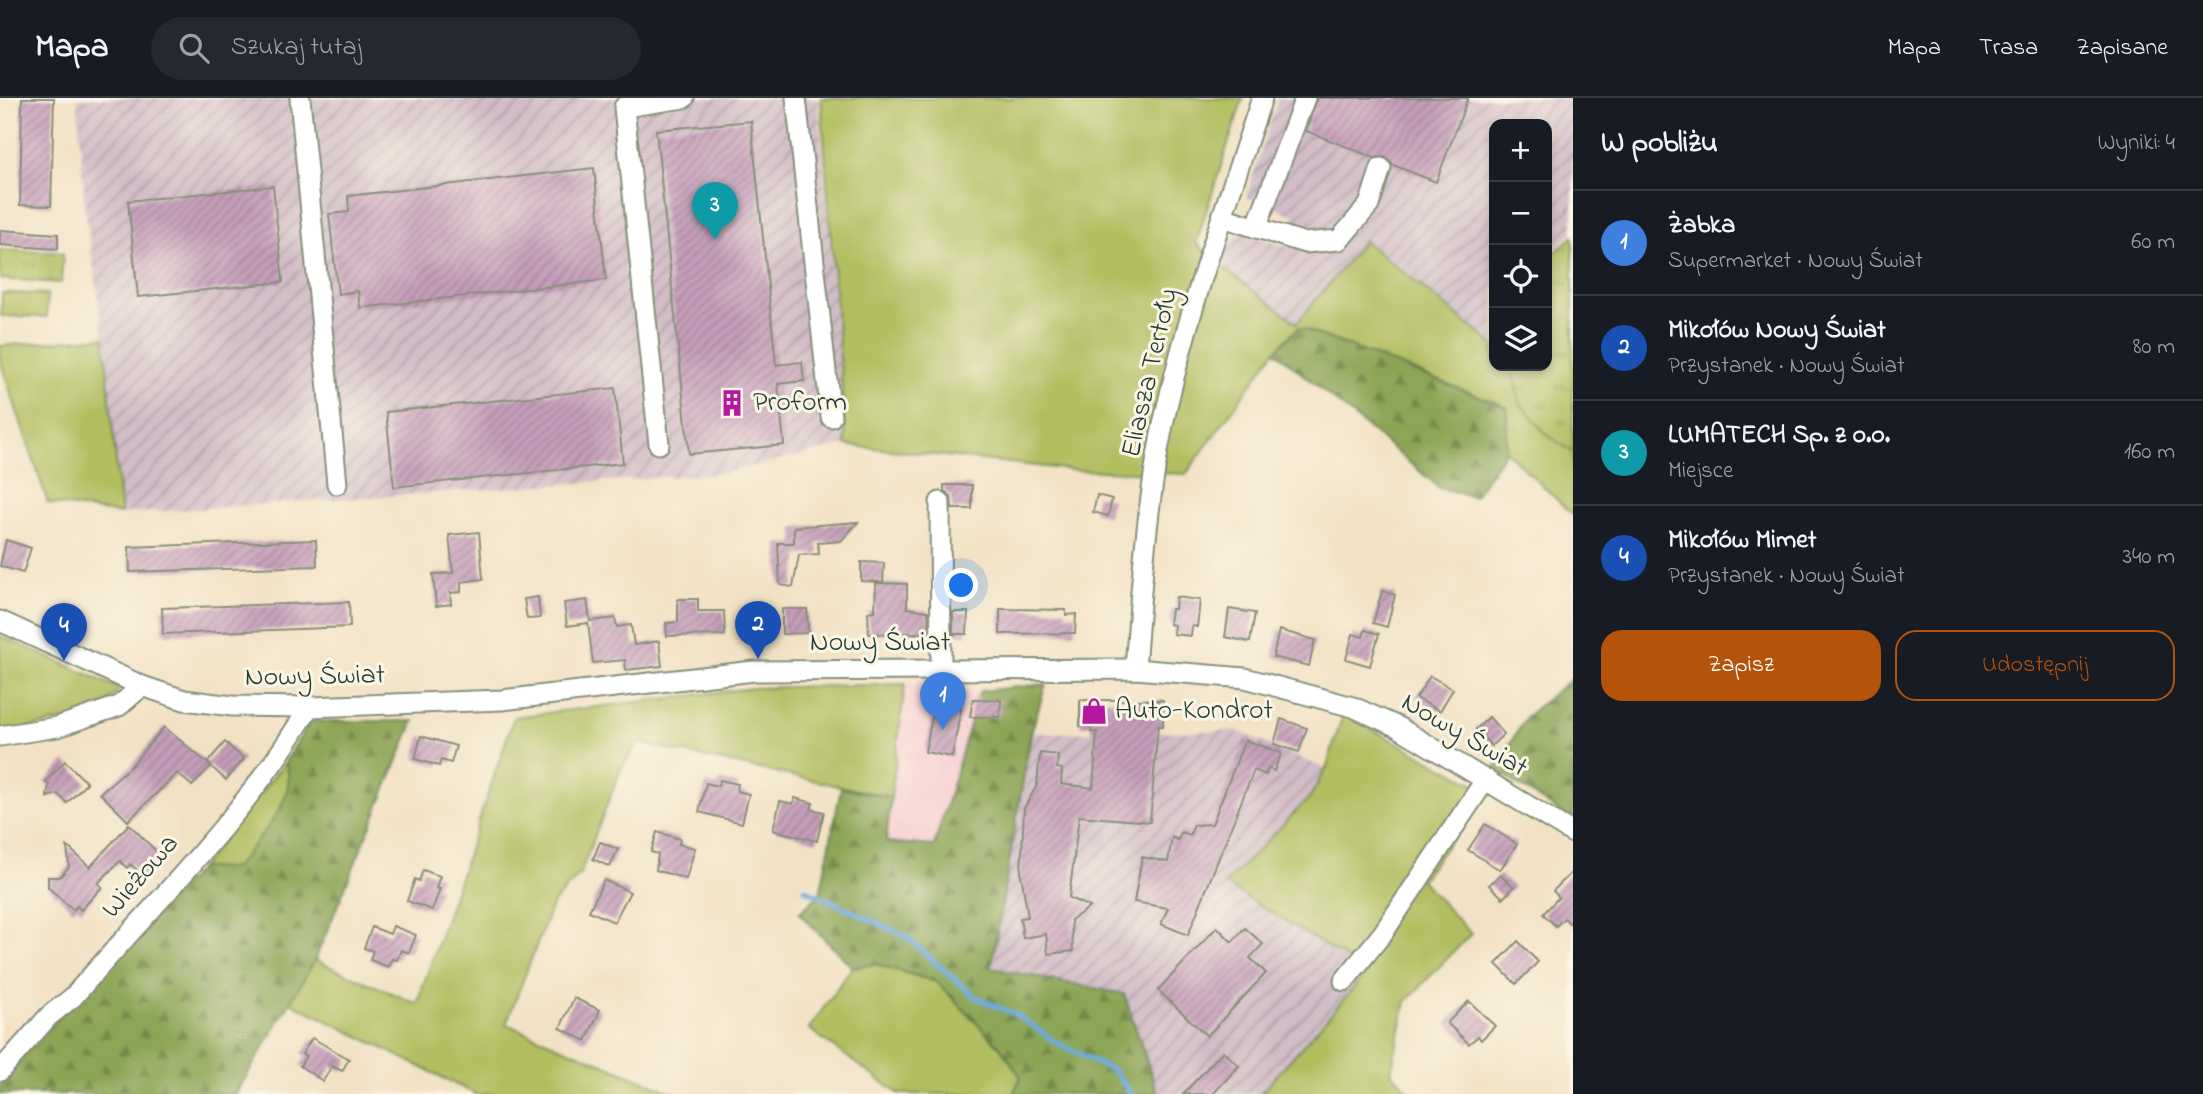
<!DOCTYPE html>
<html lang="pl">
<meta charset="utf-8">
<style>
:root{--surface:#171b24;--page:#242831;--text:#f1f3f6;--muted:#9ea1a6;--line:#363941;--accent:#b45309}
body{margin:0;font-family:"Indie Flower",sans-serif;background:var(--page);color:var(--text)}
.controls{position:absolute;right:21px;top:21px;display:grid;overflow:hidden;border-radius:14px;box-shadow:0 4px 10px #0003}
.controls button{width:63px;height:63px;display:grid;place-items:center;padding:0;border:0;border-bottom:2px solid var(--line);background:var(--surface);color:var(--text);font:35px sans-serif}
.you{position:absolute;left:962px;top:488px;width:24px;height:24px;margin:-18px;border:5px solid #fff;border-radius:50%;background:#1a73e8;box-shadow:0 0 0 10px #1a73e833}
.badge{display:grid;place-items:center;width:46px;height:46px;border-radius:50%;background:var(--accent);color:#fff;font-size:23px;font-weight:700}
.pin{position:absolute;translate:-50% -58px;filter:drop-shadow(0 2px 4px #0008)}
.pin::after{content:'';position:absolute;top:37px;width:24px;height:21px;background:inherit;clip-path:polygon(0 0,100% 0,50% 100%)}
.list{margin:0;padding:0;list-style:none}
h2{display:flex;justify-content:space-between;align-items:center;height:91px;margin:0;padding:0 28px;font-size:30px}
h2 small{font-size:23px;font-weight:400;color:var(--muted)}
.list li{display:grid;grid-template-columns:46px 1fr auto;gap:21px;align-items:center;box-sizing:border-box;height:105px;padding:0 28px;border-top:2px solid var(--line)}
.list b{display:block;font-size:26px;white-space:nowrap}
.list p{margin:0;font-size:23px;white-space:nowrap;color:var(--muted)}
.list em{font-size:23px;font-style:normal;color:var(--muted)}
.actions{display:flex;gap:14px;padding:21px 28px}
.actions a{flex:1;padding:16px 0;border:2px solid var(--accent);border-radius:21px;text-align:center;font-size:24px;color:var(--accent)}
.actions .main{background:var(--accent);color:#fff}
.icon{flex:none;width:38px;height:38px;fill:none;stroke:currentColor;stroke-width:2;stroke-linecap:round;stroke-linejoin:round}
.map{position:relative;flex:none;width:1573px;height:996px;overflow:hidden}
header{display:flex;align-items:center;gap:42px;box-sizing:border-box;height:98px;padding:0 35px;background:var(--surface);border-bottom:2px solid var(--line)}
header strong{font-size:33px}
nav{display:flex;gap:38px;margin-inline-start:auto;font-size:24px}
.search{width:490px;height:63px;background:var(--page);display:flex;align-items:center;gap:18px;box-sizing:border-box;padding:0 24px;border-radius:38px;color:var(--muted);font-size:26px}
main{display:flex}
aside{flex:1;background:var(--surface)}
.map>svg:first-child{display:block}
.built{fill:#f7cfd3}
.industrial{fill:url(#industrial-furrows)}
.grass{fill:#b2be60;stroke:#687e4a;stroke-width:2}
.forest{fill:url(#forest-firs);stroke:#567145;stroke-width:2}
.park{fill:url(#park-tufts);stroke:#687e4a;stroke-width:2}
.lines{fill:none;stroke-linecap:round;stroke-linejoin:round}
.stream{stroke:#6caade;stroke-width:5}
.building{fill:url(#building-hatch)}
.minor-casing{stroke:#88907c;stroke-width:23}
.minor{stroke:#fff;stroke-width:19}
.labels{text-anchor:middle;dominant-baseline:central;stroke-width:6;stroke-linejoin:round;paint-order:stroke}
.street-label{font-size:28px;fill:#1f3d34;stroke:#fcf5e5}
.poi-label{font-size:28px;fill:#1f3d34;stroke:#fcf5e5;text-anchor:start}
</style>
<header>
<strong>Mapa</strong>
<div class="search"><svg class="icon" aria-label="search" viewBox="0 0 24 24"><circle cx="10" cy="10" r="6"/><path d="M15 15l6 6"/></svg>Szukaj tutaj</div>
<nav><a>Mapa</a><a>Trasa</a><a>Zapisane</a></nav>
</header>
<main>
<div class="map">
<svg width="1573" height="996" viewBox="0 0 1573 996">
<defs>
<pattern id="industrial-furrows" width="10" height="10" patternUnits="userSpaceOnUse" patternTransform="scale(1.75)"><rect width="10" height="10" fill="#d2bdc7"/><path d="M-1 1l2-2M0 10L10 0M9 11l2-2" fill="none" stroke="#aa9ba2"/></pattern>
<pattern id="forest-firs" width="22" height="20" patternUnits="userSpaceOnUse" patternTransform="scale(1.75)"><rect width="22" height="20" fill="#8da556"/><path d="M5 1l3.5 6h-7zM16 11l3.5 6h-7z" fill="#738848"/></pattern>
<pattern id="park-tufts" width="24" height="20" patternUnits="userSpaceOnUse" patternTransform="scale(1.75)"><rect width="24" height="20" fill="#b2be60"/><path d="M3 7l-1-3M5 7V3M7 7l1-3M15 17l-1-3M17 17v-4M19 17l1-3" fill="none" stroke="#909c50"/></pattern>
<pattern id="building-hatch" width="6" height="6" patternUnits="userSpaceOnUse" patternTransform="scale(1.75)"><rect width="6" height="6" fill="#c59dba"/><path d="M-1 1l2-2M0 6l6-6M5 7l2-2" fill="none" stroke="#9f8198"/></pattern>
</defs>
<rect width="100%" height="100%" fill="#fcf5e5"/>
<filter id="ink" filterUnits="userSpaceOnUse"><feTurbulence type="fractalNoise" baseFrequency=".0143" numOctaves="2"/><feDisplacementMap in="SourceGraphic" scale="14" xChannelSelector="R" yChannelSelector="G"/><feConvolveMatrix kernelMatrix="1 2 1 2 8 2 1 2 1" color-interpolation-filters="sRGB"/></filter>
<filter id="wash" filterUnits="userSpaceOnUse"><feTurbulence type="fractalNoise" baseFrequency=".00686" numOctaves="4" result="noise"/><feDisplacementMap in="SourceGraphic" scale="28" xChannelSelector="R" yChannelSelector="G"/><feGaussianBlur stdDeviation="1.57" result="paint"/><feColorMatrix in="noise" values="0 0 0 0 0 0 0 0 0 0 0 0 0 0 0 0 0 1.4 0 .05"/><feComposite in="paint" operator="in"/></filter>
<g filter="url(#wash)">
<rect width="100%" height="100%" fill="#f2e2c5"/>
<!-- built -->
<polygon class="built" points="905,586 980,593 935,748 885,744"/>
<!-- industrial -->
<g class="industrial">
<polygon points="77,0 818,0 846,347 722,375 121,416 104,239 85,112"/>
<polygon points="1278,0 1573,0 1573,134 1547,158 1547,26 1494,26 1494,247 1364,143 1297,226 1222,169 1227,146 1242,134 1288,149 1295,118 1246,99"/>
<polygon points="1237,633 1326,671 1310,699 1368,874 1260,996 1158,996 1124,896 991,870 1031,635"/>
</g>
<!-- grass -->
<g class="grass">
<polygon points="821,0 1243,0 1196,145 1222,169 1297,225 1364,143 1494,247 1494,268 1511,268 1520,305 1546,336 1573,354 1573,417 1506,353 1507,309 1299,229 1275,253 1186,376 1073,372 846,347"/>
<polygon points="2,195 47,196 47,219 1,218"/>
<polygon points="104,239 121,416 48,405 0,262 0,248"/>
<path d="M0 538 119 590C107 620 29 630 0 634Z"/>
<polygon points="905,586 891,699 638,645 621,671 580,776 553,805 506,926 676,996 475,996 290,904 315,862 417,906 514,619 752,590"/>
<polygon points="1343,616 1488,693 1421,782 1471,836 1406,903 1391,974 1412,996 1260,996 1368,874 1225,786 1310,699 1326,671"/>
<path d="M285 664C302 701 255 743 235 770H200Z"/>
<polygon points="876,866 937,884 1000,949 1021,979 1013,996 899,996 809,931 852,869"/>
</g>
<!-- forest -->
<g class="forest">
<polygon points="1299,229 1507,309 1506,353 1474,399 1440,390 1275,253"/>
<polygon points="1573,579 1573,723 1494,671 1527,618"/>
<polygon points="1046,586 1031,635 991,870 1124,896 1158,996 1013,996 1021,979 1000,949 937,884 876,866 852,869 799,815 820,796 841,690 891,699 886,744 934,748 980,593"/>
<path d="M310 623H414L315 862 236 996H0V988L23 957 200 770H235C255 742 302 701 285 664Z"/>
</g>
<!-- park -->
<g class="park">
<polygon points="1573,138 1573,354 1546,336 1520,305 1511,268 1547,268 1547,162"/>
<polygon points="0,152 63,155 61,185 0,181"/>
</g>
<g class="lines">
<!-- stream -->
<polyline class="stream" points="805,791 905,838 975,899 1017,917 1054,943 1115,974 1131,996"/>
</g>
<g id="blocks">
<!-- building -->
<g class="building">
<polygon points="22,0 54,0 51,108 20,107"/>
<polygon points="1317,0 1468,0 1436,84 1393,67 1385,59 1375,60 1306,33"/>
<polygon points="751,23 776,267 802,264 804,283 778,286 784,347 689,356 656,32"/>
<polygon points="594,70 606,182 360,210 358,193 338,196 329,116 349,114 348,98"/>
<polygon points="273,88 283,184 138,199 128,103"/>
<polygon points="0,132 58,136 58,151 0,147"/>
<polygon points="615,290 623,365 394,389 386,314"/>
<polygon points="944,387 972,387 972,411 952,411 951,398 944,393"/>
<polygon points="1097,397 1112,401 1108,418 1093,414"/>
<polygon points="858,424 841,443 818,445 819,456 799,457 793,489 780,487 778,445 794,445 794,429"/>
<polygon points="479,434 483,481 461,484 461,494 450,495 451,506 436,508 433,476 453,475 449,437"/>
<polygon points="6,442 31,450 23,475 0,468"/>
<polygon points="316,442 317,468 130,474 129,449"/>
<polygon points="861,464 884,465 883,484 861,483"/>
<polygon points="876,485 907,486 907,510 928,513 929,535 869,536 868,514 875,513"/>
<polygon points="1382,493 1395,497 1387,529 1373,525"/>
<polygon points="538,499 540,520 527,521 524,501"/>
<polygon points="1176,499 1200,502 1197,529 1192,528 1191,538 1173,536 1174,527 1169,526 1171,511 1175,511"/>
<polygon points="678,501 698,501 698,513 724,513 725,537 667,538 666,525 678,524"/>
<polygon points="587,502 590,523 615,520 617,529 631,527 634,547 659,543 662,568 626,572 625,562 593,565 588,525 567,528 564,505"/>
<polygon points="349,504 350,529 163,536 162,510"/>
<polygon points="782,511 807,511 808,535 782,536"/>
<polygon points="1000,511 1066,512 1066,517 1076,516 1075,535 1000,536"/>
<polygon points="1229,511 1255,515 1250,544 1225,539"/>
<polygon points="953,514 968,514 967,536 953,536"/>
<polygon points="1279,532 1315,542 1309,568 1273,559"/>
<polygon points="1365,532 1379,536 1370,568 1346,561 1353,536 1363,539"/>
<polygon points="1430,578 1453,591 1440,613 1416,600"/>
<polygon points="973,601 1001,602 1000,619 970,619"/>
<polygon points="1080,602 1163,602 1163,628 1158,628 1150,724 1079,718 1069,800 1090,809 1071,822 1073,853 1048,856 1046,836 1023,840 1020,820 1028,819 1021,776 1024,711 1037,687 1040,655 1058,657 1057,670 1062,671 1061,686 1093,690 1097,634 1091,634 1091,628 1080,628"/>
<polygon points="939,606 961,611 952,659 925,654 933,614 937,615"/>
<polygon points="1489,619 1504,636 1491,648 1476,631"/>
<polygon points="1281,621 1307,630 1299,654 1274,646"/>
<polygon points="164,629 211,668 192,688 177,675 128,723 100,695 131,668"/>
<polygon points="421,638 456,648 451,665 441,662 439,668 415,661"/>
<polygon points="1245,642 1281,655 1274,673 1268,670 1266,677 1254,672 1188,837 1161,826 1168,810 1134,804 1142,759 1168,764 1172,739 1178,742 1181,734 1190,737 1194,727 1212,726"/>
<polygon points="225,644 244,661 226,682 207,665"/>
<polygon points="65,663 87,685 67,705 58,696 47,699 49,687 45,684"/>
<polygon points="720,682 738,686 737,693 749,696 742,725 699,714 706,685 718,688"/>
<polygon points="795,700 813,705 811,711 824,714 817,743 773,732 780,703 793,706"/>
<polygon points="129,726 162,759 145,779 130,766 127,770 120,763 98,785 102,789 81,812 77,808 73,812 48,789 48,779 60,779 69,769 67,748 90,769"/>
<polygon points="1485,726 1517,746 1500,772 1468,752"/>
<polygon points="657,734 680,741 679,746 695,750 686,781 656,772 658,756 651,754"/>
<polygon points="600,744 618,751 610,769 593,761"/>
<polygon points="423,772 440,778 436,790 440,791 432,812 407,803 415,781 419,783"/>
<polygon points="1573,773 1573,828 1564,820 1556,828 1543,816 1559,799 1553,793"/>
<polygon points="1500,777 1514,789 1503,800 1489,787"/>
<polygon points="604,782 630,794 614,824 589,813"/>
<polygon points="393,828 416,837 409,855 401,852 397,862 392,861 388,869 370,862 373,853 364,850 372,829 390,836"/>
<polygon points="1217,829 1232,844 1245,830 1263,846 1250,860 1266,875 1207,938 1158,892"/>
<polygon points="1518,843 1538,864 1516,886 1496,866"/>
<polygon points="574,900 600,912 586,943 560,930"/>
<polygon points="1469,903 1495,928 1481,942 1478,938 1469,946 1447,925"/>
<polygon points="312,940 349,961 342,973 332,968 323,983 300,968 306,958 302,956"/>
<polygon points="1223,953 1239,968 1213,996 1183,996"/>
</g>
</g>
</g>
<g filter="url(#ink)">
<use href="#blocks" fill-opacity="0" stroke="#88907c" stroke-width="2"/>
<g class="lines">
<defs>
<g id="minor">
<polyline points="300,0 337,386"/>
<polyline points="796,0 831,319"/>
<polyline points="1222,119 1305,145 1339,142 1369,107 1381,70"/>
<polyline points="1256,130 1305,0"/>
<polyline points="659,346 624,9 684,0"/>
<polyline points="940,404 941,572"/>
<polyline points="0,523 142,588 184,602 233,608 309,609 502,602 754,573 1135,571 1245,580 1353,609 1398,629 1573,735"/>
<path d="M1135 571C1141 489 1148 389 1167 309 1191 203 1228 102 1262 0"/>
<polyline points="0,638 57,629 119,608 142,588"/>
<polyline points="1344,883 1383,835 1486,681"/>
<path d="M0 973 49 918 73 899C154 805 247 716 309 609"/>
</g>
</defs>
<!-- minor casing -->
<use href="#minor" class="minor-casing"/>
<!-- minor -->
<use href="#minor" class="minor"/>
</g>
</g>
<!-- icons -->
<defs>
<symbol id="building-bare" viewBox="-9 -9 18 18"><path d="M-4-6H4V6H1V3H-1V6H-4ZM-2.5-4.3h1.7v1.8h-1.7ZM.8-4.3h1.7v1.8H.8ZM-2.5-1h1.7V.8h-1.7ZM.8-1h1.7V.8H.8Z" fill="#b5179e" stroke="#fcf5e5" stroke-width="2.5" paint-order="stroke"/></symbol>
<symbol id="shop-bare" viewBox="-9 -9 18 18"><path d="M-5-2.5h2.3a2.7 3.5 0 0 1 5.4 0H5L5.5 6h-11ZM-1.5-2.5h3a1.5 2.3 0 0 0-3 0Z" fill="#b5179e" stroke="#fcf5e5" stroke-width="2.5" paint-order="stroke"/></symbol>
</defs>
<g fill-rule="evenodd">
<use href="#building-bare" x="713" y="286" width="38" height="38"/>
<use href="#shop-bare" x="1075" y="594" width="38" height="38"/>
</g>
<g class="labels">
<!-- street labels -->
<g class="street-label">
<text transform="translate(1151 275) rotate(-77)">Eliasza Tertoły</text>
<text x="880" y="545">Nowy Świat</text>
<text transform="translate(315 579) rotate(-1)">Nowy Świat</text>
<text transform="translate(1464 638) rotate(30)">Nowy Świat</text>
<text transform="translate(141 779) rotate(-49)">Wieżowa</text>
</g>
<!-- poi labels -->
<g class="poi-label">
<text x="753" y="305">Proform</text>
<text x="1115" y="613">Auto-Kondrot</text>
</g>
</g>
</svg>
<div class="controls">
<button>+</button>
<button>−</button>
<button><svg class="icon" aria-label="locate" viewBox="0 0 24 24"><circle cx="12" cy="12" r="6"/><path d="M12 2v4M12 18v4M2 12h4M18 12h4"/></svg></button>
<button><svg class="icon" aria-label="layers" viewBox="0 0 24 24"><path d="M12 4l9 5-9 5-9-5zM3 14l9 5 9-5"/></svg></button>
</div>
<div class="you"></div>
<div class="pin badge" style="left:943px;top:632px;background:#3f7fe0">1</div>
<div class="pin badge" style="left:758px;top:561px;background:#1a4fb4">2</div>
<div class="pin badge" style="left:715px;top:142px;background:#0f9aa8">3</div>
<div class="pin badge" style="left:64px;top:563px;background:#1a4fb4">4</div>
</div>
<aside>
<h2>W pobliżu<small>Wyniki: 4</small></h2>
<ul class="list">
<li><span class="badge" style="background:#3f7fe0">1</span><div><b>Żabka</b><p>Supermarket · Nowy Świat</p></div><em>60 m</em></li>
<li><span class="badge" style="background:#1a4fb4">2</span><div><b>Mikołów Nowy Świat</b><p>Przystanek · Nowy Świat</p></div><em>80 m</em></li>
<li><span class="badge" style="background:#0f9aa8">3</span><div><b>LUMATECH Sp. z o.o.</b><p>Miejsce</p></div><em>160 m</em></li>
<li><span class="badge" style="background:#1a4fb4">4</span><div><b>Mikołów Mimet</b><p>Przystanek · Nowy Świat</p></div><em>340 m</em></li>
</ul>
<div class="actions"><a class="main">Zapisz</a><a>Udostępnij</a></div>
</aside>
</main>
